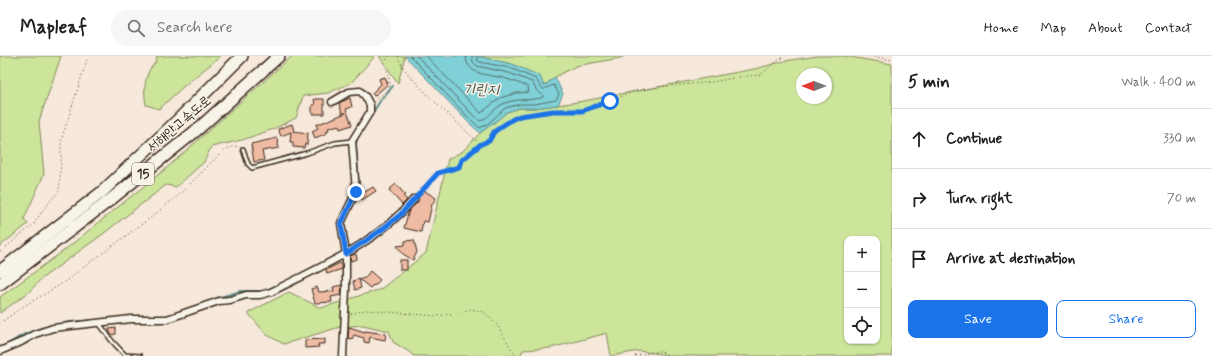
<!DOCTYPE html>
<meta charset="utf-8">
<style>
:root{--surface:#fff;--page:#f6f6f6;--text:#202124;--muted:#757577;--line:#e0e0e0;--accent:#1a73e8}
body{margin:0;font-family:Mynerve,"Poor Story",sans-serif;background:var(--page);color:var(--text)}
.controls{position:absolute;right:12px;bottom:12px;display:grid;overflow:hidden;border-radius:8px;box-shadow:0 1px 3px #0004}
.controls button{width:36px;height:36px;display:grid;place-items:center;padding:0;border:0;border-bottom:1px solid var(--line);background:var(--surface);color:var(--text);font:20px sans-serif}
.compass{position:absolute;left:796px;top:12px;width:36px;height:36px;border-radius:50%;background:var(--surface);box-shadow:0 1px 3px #0004;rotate:270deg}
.stop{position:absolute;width:12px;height:12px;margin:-9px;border:3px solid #1a73e8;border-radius:50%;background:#fff}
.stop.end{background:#1a73e8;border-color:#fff;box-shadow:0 1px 4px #0008}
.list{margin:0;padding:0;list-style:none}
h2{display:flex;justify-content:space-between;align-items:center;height:52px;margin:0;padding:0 16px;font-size:17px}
h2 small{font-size:13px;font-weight:400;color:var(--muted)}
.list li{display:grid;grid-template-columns:26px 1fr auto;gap:12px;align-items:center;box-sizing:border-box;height:60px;padding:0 16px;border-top:1px solid var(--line)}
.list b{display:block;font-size:15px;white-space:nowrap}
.list em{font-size:13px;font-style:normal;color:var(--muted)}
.actions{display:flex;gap:8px;padding:12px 16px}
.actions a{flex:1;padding:9px 0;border:1px solid var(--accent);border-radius:8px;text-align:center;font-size:14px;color:var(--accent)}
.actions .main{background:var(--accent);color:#fff}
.icon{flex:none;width:22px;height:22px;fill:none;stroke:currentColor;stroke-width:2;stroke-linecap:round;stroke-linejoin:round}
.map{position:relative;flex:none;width:892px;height:300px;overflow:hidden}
header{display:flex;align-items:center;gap:24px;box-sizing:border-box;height:56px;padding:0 20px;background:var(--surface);border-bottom:1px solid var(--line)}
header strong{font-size:19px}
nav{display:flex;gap:22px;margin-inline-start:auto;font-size:14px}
.search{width:280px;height:36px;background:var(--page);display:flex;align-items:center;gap:10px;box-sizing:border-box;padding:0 14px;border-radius:22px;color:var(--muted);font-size:15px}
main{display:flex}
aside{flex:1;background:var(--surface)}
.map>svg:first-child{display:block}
.green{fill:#cce59b;stroke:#84885c;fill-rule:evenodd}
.water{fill:#7fd0d7;stroke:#648e8d}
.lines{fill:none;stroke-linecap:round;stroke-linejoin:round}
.shore{stroke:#566c68;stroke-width:1}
.stream{stroke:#648e8d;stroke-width:2}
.building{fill:#f0bba3;stroke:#3b2a1e}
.lane-casing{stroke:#3b2a1e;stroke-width:6}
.street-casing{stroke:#3b2a1e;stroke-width:9}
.highway-casing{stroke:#3b2a1e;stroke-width:14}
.path{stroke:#3b2a1e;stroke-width:1;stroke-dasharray:1 3;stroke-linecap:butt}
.lane{stroke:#f7f3e8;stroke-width:3}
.street{stroke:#f7f3e8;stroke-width:6}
.highway{stroke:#f7f3e8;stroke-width:11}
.route{stroke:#1a73e8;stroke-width:5}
.labels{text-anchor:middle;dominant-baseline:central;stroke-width:3;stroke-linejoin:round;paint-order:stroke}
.shield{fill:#f7f3e8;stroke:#73665b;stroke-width:1}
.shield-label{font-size:13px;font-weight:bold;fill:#3b2a1e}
.street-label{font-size:14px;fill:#3b2a1e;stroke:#f7f3e8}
.water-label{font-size:15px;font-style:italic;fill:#4c544c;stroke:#f7f3e8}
</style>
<header>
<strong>Mapleaf</strong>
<div class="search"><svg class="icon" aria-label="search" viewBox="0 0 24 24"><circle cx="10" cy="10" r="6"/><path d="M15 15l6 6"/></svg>Search here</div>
<nav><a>Home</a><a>Map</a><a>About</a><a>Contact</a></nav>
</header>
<main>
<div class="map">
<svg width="892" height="300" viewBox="0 0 892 300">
<rect width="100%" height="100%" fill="#f6e8da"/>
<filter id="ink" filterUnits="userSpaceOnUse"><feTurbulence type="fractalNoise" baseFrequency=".025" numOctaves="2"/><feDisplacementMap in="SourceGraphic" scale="8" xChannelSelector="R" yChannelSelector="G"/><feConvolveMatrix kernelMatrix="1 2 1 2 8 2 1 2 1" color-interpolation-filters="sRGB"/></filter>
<g filter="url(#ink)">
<!-- green -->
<g class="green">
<polygon points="0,0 61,0 39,65 44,118 24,163 28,168 0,190"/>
<path d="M157 0H221L185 29 159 53 146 49C144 38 144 28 148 17 151 10 157 7 157 0Z"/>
<polygon points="292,0 375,0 351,27 328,37 303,40 296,62 271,74 242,84 211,91 204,106 176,131 166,129 103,178 41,223 29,236 0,257 0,241 62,196 169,110"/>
<polygon points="379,0 405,0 398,27"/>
<polygon points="477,0 625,0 620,2 576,10 555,21 544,30"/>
<path d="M818 0H844L892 8V300H674L639 295 611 300 607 277 551 292 523 294 520 300H413L411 297 393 286 389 275 363 269 340 271 284 288 267 279 248 257 289 236 321 252 381 233 426 197 448 103 463 95 480 77 491 69 507 56 520 52H535L578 46 759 12 784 5ZM802 18H826V42H802ZM847 183H877V285H847Z"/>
</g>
<!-- water -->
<polygon class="water" points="405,0 477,0 512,8 540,20 544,30 555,21 563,38 558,49 535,52 520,52 507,56 491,69 480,77 466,64"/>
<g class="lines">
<!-- shore -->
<g class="shore">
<path d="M410 0 468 61 480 72 489 67 505 52 520 48H535L556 44 559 38 554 29C540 33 545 38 536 23L510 12 480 6 477 4V0"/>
<path d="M417 0 472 58 480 65C489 62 494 52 503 48 517 41 531 46 543 41V39L537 35 532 26 509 17 477 10 473 6 472 0"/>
<path d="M426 0 481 57 500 42 517 37 529 36 528 31C521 28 514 25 507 23 492 18 466 21 466 0"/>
</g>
<!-- stream -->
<g class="stream">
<polyline points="364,71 382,42 393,30"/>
<polyline points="358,80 356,88 359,131"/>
<polyline points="344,170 347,161"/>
<polyline points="345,176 348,189"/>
<polyline points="217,242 241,235 264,235 282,227"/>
<path d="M0 291C10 289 16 282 25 278 47 268 72 265 96 264"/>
</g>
</g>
<!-- building -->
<g class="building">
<polygon points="385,21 388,28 374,40 372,37 381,28 379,23"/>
<polygon points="350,42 352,51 346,53 352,69 340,73 339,69 328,72 329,74 326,75 327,77 315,82 312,75 318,72 316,69 346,57 342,57 339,47"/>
<polygon points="314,43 324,43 324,58 312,58 312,49 315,49"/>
<polygon points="292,68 294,75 293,75 308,77 307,89 305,88 304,92 293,91 293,86 290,86 291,76 281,80 278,73"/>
<polygon points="277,82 279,92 262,95 264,104 254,106 251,88"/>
<polygon points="396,128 405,139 403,140 407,144 402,149 389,134"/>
<polygon points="373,131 376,135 362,144 360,139"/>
<polygon points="423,134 436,142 432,148 428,166 423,165 421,176 404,172 409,154 418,146 418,141"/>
<polygon points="414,184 417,196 413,204 403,198 397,190 405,189 405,185"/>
<polygon points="356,198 357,203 351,205 350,200"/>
<rect x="400" y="204" width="7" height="10"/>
<polygon points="340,207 342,213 327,218 326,214"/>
<polygon points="370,215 380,224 374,230 373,229 370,232 359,223 365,222"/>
<polygon points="359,223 361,232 355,234 353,225"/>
<polygon points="342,229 341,239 331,241 332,246 315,247 311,233 317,231 319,236 334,235 333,231"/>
<polygon points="349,271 365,276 365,275 386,278 385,284 370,281 369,287 364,286 364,282 354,279 352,283 348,282"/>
<polygon points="116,272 116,278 111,279 109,273"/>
<polygon points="325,283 325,288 318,288 319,291 305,292 305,284"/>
</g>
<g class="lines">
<defs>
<g id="lane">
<polyline points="243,93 248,108 252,112 307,97 335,87 352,85"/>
<polyline points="99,267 112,285 125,299 140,300"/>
</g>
<g id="street">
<polyline points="332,46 349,36 360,35 365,40 370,49 370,56 352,85 356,136 341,167 346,198 346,233 343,300"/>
<path d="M0 295 21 286 35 278 53 272 131 263H167L219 245 230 244 246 239H260L271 236C322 210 376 188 414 143"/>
</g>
<g id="highway">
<polyline points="0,215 102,136 180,62 242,0"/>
<polyline points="0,228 110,144 198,73 279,0"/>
</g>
</defs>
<!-- lane casing -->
<use href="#lane" class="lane-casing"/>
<!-- street casing -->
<use href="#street" class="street-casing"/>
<!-- highway casing -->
<use href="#highway" class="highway-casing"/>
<!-- path -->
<g class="path">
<path d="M398 0C401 19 464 72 480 88"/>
<polyline points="870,0 892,4"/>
<polyline points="376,45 378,42 389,33 390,27 385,6 389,0"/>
<polyline points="419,138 438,117 459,111 462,104 481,88 489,85 494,76 502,70 520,60 553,55 582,55 636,35 658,31 713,26 739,21 760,19 784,0"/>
<polyline points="0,196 34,168 42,155 59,135 61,104 61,85 87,4"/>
<polyline points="351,258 365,254 437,260 458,257 471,253 484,256 497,269 516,300"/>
<polyline points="0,267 24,250 60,229 154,159 180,138 224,94 235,90 239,92"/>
<polyline points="635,300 660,295 669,300"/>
</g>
<!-- lane -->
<use href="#lane" class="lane"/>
<!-- street -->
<use href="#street" class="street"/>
<!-- highway -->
<use href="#highway" class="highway"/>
</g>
</g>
<g class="lines" filter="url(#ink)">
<!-- route -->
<polyline class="route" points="356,136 341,168 346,198 380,175 400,159 438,117 459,111 462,104 481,88 489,85 494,76 502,70 513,63 520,60 553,55 582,55 610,45"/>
</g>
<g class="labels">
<!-- shield labels -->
<rect class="shield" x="132" y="107" width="22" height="22" rx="3"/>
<g class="shield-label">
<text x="143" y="118">15</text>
</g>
<!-- street labels -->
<g class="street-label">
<text transform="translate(179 68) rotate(-40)">서해안고속도로</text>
</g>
<!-- water labels -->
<g class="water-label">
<text x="481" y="34">기린지</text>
</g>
</g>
</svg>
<div class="controls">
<button>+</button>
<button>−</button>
<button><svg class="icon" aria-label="locate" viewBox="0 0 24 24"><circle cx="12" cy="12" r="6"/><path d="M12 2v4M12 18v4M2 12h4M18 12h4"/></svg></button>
</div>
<svg class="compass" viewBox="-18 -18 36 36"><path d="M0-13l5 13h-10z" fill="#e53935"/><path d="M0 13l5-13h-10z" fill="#757577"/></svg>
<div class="stop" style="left:610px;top:45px"></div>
<div class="stop end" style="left:356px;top:136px"></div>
</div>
<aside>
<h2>5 min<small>Walk · 400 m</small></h2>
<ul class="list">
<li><svg class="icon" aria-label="ahead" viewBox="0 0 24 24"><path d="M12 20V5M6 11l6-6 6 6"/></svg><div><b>Continue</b></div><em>330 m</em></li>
<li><svg class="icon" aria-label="right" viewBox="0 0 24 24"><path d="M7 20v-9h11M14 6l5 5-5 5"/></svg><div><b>Turn right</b></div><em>70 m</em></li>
<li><svg class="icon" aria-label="arrive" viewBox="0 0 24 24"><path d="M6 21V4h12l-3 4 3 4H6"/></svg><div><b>Arrive at destination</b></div></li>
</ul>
<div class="actions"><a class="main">Save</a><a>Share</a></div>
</aside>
</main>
